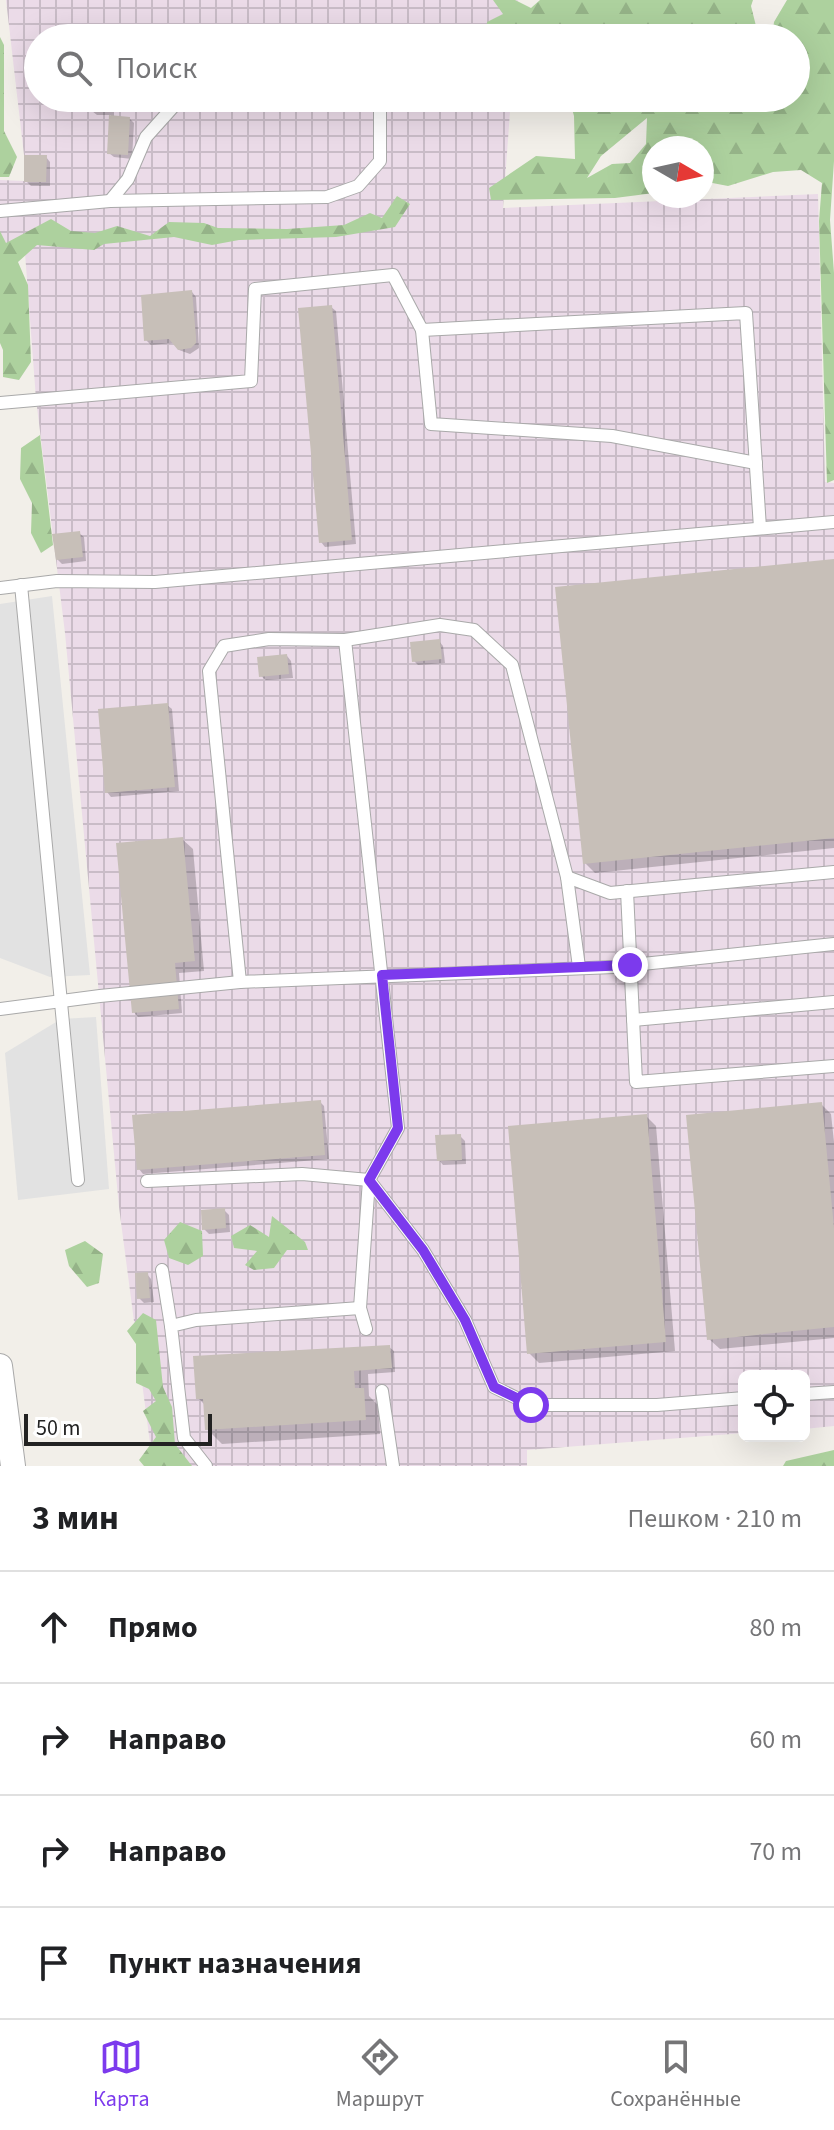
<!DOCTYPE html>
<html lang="ru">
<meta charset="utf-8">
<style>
:root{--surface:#fff;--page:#f2f2f2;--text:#202124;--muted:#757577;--line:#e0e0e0;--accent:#7c3aed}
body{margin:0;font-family:"Source Sans 3",sans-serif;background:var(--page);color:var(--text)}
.controls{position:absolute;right:24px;bottom:24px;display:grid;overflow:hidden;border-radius:12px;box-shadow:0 8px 32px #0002}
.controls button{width:72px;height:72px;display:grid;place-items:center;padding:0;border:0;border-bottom:2px solid var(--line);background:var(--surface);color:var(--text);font:40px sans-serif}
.compass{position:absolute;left:642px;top:136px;width:72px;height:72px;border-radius:50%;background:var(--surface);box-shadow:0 8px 32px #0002;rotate:99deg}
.scale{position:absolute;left:24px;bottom:20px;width:188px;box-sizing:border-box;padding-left:8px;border:4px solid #222;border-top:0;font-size:22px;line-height:28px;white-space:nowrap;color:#222;-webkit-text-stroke:6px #fff;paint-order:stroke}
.stop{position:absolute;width:24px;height:24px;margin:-18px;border:6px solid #7c3aed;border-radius:50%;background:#fff}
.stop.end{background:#7c3aed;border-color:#fff;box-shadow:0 2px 8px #0008}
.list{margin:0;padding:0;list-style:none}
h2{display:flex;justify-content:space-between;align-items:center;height:104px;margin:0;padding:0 32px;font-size:34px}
h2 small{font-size:26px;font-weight:400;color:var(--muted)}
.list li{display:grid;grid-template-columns:52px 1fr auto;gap:24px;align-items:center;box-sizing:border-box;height:112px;padding:0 32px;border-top:2px solid var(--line)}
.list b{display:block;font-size:30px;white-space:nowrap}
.list em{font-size:26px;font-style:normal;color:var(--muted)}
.icon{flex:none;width:44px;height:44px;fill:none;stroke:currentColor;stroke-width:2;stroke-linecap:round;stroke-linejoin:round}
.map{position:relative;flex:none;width:834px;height:1466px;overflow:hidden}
.search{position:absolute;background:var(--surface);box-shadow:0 8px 32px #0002;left:24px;right:24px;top:24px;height:88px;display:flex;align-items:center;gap:20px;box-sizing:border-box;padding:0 28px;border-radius:44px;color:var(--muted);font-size:30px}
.sheet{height:552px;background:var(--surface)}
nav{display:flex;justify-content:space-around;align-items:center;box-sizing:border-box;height:112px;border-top:2px solid var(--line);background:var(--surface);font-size:22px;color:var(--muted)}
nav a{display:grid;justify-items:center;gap:4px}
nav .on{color:var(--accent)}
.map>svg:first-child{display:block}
.industrial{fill:url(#industrial-grid)}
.forest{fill:url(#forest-firs);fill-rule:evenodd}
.parking{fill:#e2e2e2}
.shadow{fill:#0003}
.building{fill:#c7bfb8}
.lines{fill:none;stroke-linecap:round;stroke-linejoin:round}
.service-casing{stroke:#a9a9a9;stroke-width:14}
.minor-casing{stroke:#a9a9a9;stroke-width:26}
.service{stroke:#fff;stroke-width:12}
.minor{stroke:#fff;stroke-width:24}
.route{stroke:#7c3aed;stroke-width:10}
</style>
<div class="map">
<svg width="834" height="1466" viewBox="0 0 834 1466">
<defs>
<pattern id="industrial-grid" width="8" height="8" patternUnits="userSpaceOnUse" patternTransform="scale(2)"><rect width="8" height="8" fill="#ebdbe8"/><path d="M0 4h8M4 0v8" fill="none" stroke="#c9bcc7"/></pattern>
<pattern id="forest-firs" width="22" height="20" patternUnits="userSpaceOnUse" patternTransform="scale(2)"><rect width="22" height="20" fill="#add19e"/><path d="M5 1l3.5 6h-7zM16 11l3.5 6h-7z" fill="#95b388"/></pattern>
</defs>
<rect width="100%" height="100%" fill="#f2efe9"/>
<!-- industrial -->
<polygon class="industrial" points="6,0 518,0 515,38 38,38 38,98 511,98 503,208 818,194 825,482 834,483 834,1426 804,1429 804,1376 744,1376 744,1433 527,1450 527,1466 153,1466 119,1207 65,633 36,399 25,253 0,252 0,180 24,181 24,155"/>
<!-- forest -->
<g class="forest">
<polygon points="493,0 515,0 531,8 540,0 753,0 751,6 759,38 486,38 487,22 503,14"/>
<path d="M787 0H834V161L830 220 834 273V480L827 483 819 221 822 183 801 170 773 172 728 186 702 181V148H654V193L615 198 491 200 489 188 536 156 575 159 574 116 569 98H796V38H772L774 22ZM647 118 646 144 630 163 612 164 587 178 601 156Z"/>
<polygon points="0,37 4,45 4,131 17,157 9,177 0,177"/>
<polygon points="397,196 410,204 395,227 336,237 239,240 212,245 174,237 104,244 94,250 37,245 18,262 28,285 31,362 19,380 3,377 3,350 0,343 0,231 6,243 51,219 71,231 95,233 117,226 150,236 169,222 204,223 218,228 287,229 344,225 370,213 382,218"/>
<polygon points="40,435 53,545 41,553 31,533 32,503 20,479 21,448"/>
<polygon points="272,1216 305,1242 308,1250 287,1250 274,1268 254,1270 245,1265 257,1251 234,1248 231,1236 250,1225 269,1237"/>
<polygon points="180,1222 202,1231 203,1256 188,1265 169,1258 164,1240"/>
<polygon points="85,1241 103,1254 99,1283 87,1287 69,1266 65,1250"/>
<polygon points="143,1313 156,1320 163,1387 172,1407 175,1444 192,1466 144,1466 139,1460 156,1437 143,1411 156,1401 149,1389 136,1383 136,1344 127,1331"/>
<polygon points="834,1450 834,1466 783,1466 786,1461"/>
</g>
<!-- parking -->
<g class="parking">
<polygon points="52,596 90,975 50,977 0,958 0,604"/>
<polygon points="96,1017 109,1189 18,1200 5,1053 61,1019"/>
</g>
<!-- shadow -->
<g class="shadow">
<polygon points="110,105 114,109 114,118 130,119 134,123 132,159 114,157 109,153 111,115 97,115 92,111"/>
<polygon points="46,157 50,162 50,186 31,186 26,181"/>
<polygon points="192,292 196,297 199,348 190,354 179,350 173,343 151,345 146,340"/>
<polygon points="331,307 336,311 356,544 325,547 321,542"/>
<polygon points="79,533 84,537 86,561 62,564 57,559"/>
<polygon points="834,561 834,848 595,873 585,863"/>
<polygon points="439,641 443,646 445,663 418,665 414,661"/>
<polygon points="287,656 291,661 293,678 266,680 261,676"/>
<polygon points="167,705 172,709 179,791 111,797 107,792"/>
<polygon points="182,839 193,849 204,971 179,973 182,1013 138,1017 134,1012"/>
<polygon points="320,1102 324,1106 329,1159 143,1174 139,1169"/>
<polygon points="821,1104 831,1114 834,1142 834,1338 720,1349 709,1339"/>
<polygon points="646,1116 656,1126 675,1351 539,1363 529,1353"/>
<polygon points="460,1136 465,1141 466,1164 443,1165 439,1160"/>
<polygon points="224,1210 229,1215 230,1232 209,1234 204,1229"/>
<polygon points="147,1274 151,1279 154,1302 144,1303 139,1298"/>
<polygon points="389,1347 394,1351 395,1372 368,1374 369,1396 378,1405 380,1434 222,1444 207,1429 206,1406 198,1398"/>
</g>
<!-- building -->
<g class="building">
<rect x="90" y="103" width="21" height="8"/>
<polygon points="109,115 130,117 128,155 107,154"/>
<polygon points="24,155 47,155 46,182 24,182"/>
<polygon points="192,290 196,337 196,343 191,348 178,350 169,339 144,341 141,295"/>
<polygon points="332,305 352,540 319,543 298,308"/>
<polygon points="80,531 83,557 56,560 52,534"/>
<polygon points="834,559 834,838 583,864 555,587"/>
<polygon points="440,639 442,659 412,662 410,642"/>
<polygon points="287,654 289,674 259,677 257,657"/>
<polygon points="168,703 175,787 105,793 98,709"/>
<polygon points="183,837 195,961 175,963 179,1009 132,1013 116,843"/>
<polygon points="321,1100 325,1155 137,1170 132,1115"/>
<polygon points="822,1102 834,1228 834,1327 707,1340 686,1115"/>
<polygon points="647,1114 666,1342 527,1354 508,1126"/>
<polygon points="461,1134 462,1160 437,1161 435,1135"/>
<polygon points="225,1208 226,1228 202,1230 201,1210"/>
<polygon points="148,1272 150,1298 137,1299 135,1273"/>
<polygon points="390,1345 392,1368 354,1371 355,1388 364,1388 366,1420 205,1430 203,1399 196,1399 193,1356"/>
</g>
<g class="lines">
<defs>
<g id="service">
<polyline points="110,201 128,179 146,137 181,98"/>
<polyline points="0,211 110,201 327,197 358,186 380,161 380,98"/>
<polyline points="422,330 431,424 612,436 756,463"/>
<polyline points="0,403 251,381 255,289 393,275 422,330 746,313 760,528"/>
<polyline points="21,585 78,1180"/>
<polyline points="0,588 57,581 155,582 834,522"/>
<polyline points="345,640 398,1128 369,1180 360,1308 366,1329"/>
<polyline points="567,877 610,893 834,872"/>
<polyline points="627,891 636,1082 834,1066"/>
<polyline points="240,982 209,671 224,646 269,639 345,640 440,625 474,630 512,665 567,877 579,967"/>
<polyline points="0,1009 100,996 240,982 614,967 834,944"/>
<polyline points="633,1020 834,1002"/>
<polyline points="147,1181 302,1174 369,1180 423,1250 465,1320 494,1387 531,1405 657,1405 744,1398"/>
<polyline points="162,1270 171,1326"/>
<polyline points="382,1391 393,1466"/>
<polyline points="804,1394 834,1392"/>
<polyline points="206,1466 184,1438 171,1326 196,1320 360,1308"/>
</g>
<polyline id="minor" points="0,1366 13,1466"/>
</defs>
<!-- service casing -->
<use href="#service" class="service-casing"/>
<!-- minor casing -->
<use href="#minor" class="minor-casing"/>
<!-- service -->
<use href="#service" class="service"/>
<!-- minor -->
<use href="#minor" class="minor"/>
</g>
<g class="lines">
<!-- route -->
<polyline class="route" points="531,1405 494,1387 465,1320 423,1250 369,1180 398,1128 382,975 630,965"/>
</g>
</svg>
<div class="controls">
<button><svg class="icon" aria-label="locate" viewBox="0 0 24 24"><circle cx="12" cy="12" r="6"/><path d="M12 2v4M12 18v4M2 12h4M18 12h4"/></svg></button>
</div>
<svg class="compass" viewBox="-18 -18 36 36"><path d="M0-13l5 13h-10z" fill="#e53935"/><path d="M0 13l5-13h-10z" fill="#757577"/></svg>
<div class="scale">50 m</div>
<div class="stop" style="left:531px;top:1405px"></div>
<div class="stop end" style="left:630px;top:965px"></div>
<div class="search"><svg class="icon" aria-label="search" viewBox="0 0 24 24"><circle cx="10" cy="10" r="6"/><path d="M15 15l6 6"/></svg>Поиск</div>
</div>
<section class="sheet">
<h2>3 мин<small>Пешком · 210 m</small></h2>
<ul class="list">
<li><svg class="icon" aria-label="ahead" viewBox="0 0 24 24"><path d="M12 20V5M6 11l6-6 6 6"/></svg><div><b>Прямо</b></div><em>80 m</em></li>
<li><svg class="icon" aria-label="right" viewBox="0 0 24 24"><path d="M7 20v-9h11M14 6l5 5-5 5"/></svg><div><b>Направо</b></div><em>60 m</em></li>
<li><svg class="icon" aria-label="right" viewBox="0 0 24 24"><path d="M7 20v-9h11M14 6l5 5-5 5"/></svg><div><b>Направо</b></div><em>70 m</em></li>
<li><svg class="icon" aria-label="arrive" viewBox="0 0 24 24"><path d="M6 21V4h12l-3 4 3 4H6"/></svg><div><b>Пункт назначения</b></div></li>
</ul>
</section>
<nav>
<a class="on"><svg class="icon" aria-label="map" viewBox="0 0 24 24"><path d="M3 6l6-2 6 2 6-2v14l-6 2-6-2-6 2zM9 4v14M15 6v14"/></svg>Карта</a>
<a><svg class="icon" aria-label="directions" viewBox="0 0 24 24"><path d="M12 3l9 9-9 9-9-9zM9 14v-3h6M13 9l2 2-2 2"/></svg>Маршрут</a>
<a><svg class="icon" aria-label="saved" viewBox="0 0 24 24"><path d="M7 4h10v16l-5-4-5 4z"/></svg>Сохранённые</a>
</nav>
